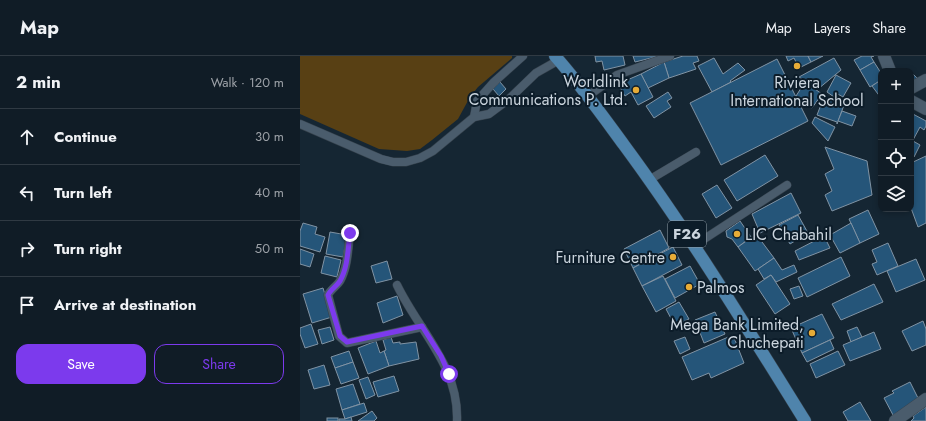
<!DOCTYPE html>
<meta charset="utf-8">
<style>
:root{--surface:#101c26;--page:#1e2932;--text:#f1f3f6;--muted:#9ca1a7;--line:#303a43;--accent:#7c3aed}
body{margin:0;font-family:Jost,sans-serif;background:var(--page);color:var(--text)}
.controls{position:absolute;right:12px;top:12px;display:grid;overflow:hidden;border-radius:8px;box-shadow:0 2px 6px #0003}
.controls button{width:36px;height:36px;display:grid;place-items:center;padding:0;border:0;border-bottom:1px solid var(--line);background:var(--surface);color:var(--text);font:20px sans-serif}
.stop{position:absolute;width:12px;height:12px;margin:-9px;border:3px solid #7c3aed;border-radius:50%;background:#fff}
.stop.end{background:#7c3aed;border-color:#fff;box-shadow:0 1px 4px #0008}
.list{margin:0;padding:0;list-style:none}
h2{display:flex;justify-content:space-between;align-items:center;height:52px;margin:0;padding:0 16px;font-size:17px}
h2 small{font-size:13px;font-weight:400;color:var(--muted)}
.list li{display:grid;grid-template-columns:26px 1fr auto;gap:12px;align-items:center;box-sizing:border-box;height:56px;padding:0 16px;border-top:1px solid var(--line)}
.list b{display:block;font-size:15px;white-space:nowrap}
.list em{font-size:13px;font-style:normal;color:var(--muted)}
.actions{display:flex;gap:8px;padding:12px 16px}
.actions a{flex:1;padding:9px 0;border:1px solid var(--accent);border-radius:12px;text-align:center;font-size:14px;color:var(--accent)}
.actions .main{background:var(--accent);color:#fff}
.icon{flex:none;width:22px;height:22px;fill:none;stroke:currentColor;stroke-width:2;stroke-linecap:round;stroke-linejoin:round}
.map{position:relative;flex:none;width:626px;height:365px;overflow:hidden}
header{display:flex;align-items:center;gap:24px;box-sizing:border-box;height:56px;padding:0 20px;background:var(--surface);border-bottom:1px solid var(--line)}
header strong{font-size:19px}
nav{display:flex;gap:22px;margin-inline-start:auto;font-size:14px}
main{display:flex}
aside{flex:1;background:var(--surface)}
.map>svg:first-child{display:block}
.green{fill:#584014}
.building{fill:#255579;stroke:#8093a4}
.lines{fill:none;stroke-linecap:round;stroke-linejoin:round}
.lane-casing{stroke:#36424d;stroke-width:9}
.street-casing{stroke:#36424d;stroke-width:13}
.primary-casing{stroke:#36424d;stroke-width:13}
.lane{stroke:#4a5c6c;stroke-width:8}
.street{stroke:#4a5c6c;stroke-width:12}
.primary{stroke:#4f84ac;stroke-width:12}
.route{stroke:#7c3aed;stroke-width:5}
.poi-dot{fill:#e7ac37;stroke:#0c1c29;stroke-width:1.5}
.labels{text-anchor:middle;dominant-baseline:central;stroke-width:4;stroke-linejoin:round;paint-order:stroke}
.shield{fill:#0c1c29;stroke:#929ea8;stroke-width:1}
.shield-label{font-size:15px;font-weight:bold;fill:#cbd5de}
.poi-label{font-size:16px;fill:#cbd5de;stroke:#0c1c29;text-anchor:end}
</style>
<header>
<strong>Map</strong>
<nav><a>Map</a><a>Layers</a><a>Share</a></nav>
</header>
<main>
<aside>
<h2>2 min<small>Walk · 120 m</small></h2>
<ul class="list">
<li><svg class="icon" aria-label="ahead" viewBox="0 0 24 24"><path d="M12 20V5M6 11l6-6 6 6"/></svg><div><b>Continue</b></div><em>30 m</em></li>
<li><svg class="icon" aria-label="left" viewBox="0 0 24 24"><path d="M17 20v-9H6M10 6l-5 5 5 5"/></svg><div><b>Turn left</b></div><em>40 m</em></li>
<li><svg class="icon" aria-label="right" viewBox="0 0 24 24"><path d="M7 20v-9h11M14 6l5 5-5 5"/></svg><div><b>Turn right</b></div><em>50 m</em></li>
<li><svg class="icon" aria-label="arrive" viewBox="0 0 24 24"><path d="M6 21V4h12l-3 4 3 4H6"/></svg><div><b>Arrive at destination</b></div></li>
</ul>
<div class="actions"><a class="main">Save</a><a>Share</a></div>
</aside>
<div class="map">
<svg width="626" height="365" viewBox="0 0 626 365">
<rect width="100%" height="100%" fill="#152633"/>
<!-- green -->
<polygon class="green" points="0,0 212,0 212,2 178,31 170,41 158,63 132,84 120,93 107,95 79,93 0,58"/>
<!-- building -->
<g class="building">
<polygon points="295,0 323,0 325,9 304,14 302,5 296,6"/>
<polygon points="333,0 359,0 335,6"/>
<polygon points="383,0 397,0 399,5 393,7 396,13 369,22 364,6"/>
<polygon points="486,0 508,0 511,6 499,12 494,2 488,5"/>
<polygon points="508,0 523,0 511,6"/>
<polygon points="562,0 574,0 571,1 574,6 560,14 554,4"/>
<polygon points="414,2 423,18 438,7 445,14 430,25 431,26 412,36 398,10"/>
<polygon points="534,2 541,14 518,33 499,21"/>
<polygon points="477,3 508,65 421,109 390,47"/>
<polygon points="364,6 369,22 348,32 341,18"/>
<polygon points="574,6 581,17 581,24 570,31 560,14"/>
<polygon points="611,16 619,24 611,28"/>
<polygon points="341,18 353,41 338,49 331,36 325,40 318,28"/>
<polygon points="536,19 551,27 543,41 536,37 534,41 527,36"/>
<polygon points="581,24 581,42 572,30"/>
<polygon points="200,26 206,33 199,40 193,33"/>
<polygon points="505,26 522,38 512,52 496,40"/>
<polygon points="368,36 372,42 367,45 371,51 354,62 346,50"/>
<polygon points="524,41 544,49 537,68 537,66 517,59"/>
<polygon points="542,55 556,60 552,70 538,65"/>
<polygon points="611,57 626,65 626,70 624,74 620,71 613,84 611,83"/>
<polygon points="515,61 535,71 528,85 512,67"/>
<polygon points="613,85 620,89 614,101 611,99 611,88"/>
<polygon points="525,91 567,105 572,139 532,155 525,139 532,135 525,118 534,113"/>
<polygon points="465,99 478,120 437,145 424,124"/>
<polygon points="626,100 626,167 618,171 611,152 611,107"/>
<polygon points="417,129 432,152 416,162 402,138"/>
<polygon points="491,137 501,157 460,177 452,158"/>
<polygon points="568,154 579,178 560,187 549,163"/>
<polygon points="498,159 508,177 490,188 479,169"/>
<polygon points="440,165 451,181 438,191 432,183 427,181 426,175"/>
<polygon points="3,167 17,171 15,178 25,181 20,196 0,190 0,175"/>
<polygon points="551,167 560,187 540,197 530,179"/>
<polygon points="360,174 369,192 333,212 324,193"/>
<polygon points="30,176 47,179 43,201 26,198"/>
<polygon points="456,178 474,202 455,215 438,191"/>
<polygon points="524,180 530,192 499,204 495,195"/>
<polygon points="588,187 598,210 577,219 572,208 577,206 572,194"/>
<polygon points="373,191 382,209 342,230 333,212"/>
<polygon points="0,193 14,198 10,211 0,208"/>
<polygon points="25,200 41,204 37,221 21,217"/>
<polygon points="541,201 550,220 507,241 498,222"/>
<polygon points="474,202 482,214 494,209 497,216 476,226 471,219 464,223 458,213"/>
<polygon points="616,203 625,224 596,236 587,215"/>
<polygon points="87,205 92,223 76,227 71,210"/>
<polygon points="390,210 400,228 375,242 365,223"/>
<polygon points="471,219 490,248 475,258 456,229"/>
<polygon points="363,220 376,245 356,256 342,230"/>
<polygon points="574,228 583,246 541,264 532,248"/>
<polygon points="499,230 503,240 494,243 490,233"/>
<polygon points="23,232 32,261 12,267 3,238"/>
<polygon points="97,240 103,259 83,267 77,247"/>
<polygon points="379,246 389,263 375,270 366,253"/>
<polygon points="415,256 425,278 404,287 395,264"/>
<polygon points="522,258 534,282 502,297 491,272"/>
<polygon points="623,265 626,273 626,289 612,295 602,275"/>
<polygon points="11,268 18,288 5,292 0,278 0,272"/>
<polygon points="30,271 34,284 22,288 18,274"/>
<polygon points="557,271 562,281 551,286 547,275"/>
<polygon points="574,276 581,293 550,305 543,289"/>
<polygon points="433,279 444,307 411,322 409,317 392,324 382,301"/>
<polygon points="91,281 93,287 100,286 100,288 116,286 119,303 89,310 84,295 86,294 83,284"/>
<polygon points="385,281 390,293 380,298 374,285"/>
<polygon points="530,284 534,293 507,306 502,297"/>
<polygon points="76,285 80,297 84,295 89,310 68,318 58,292"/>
<polygon points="49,295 53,306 35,312 31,301"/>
<polygon points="538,295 545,309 516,322 510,308"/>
<polygon points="53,306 59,322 41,328 35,312"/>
<polygon points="24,309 30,329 14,333 8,314"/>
<polygon points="94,320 99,335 78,341 73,326"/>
<polygon points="68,321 75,339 66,343 59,324"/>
<polygon points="610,326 620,346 593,359 584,342 594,337 592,335"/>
<polygon points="53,328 60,348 42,354 36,333"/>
<polygon points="560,346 571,365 548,365 543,356"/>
<polygon points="64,347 67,356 45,363 42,354"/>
<polygon points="626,351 626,365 611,365 614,362 613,360"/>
<polygon points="72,355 77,362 74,365 58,365"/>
<polygon points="51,361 52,365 39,365 39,363 45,363"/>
<rect x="27" y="362" width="11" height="3"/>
</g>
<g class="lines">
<defs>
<g id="lane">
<polyline points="288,40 317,19 370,0"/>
<polyline points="174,61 177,45 194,26 223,0"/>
<polyline points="0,68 81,103 93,106 106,106 120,102 133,95 174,61 189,58 209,43 236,17 259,4"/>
<polyline points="349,124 396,96"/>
<path d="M50 177C48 192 48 211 40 225 37 230 31 233 28 239L39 280 47 287 122 271"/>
<polyline points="395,189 487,129"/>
<path d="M97 229C119 275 159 310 157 365"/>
</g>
<g id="street">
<polyline points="584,0 590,15"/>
<polyline points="611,32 626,24"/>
<polyline points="611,45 626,53"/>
<polyline points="595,365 626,343"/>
</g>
<path id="primary" d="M255 0C280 28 302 59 324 89 389 177 447 272 505 365"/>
</defs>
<!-- lane casing -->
<use href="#lane" class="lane-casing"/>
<!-- street casing -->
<use href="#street" class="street-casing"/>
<!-- primary casing -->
<use href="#primary" class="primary-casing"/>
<!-- lane -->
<use href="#lane" class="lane"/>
<!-- street -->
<use href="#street" class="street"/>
<!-- primary -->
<use href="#primary" class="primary"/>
</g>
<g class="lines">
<!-- route -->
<path class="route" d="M50 177C48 192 48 211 40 225 37 230 31 233 28 239L40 280 47 286 122 270 141 300 149 318"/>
</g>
<!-- markers -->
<g class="poi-dot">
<circle cx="497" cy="10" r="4"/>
<circle cx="336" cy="34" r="4"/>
<circle cx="437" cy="178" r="4"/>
<circle cx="373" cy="201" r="4"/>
<circle cx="389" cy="231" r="4"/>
<circle cx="512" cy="277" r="4"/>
</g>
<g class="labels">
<!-- shield labels -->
<rect class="shield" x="368" y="165" width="38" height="26" rx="3"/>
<g class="shield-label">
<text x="387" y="178">F26</text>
</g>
<!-- poi labels -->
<g class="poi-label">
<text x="328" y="25">Worldlink<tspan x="328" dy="18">Communications P. Ltd.</tspan></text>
<text x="497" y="26" text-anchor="middle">Riviera<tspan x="497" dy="18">International School</tspan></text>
<text x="445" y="178" text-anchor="start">LIC Chabahil</text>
<text x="365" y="201">Furniture Centre</text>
<text x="397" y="231" text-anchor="start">Palmos</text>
<text x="504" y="268">Mega Bank Limited,<tspan x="504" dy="18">Chuchepati</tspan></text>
</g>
</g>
</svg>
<div class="controls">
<button>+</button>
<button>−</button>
<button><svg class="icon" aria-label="locate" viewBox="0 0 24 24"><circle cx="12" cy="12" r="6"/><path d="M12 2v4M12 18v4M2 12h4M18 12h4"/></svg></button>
<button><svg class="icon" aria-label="layers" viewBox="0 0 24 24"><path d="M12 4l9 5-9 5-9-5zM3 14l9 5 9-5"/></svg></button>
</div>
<div class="stop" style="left:149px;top:318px"></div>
<div class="stop end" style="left:50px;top:177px"></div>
</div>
</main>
